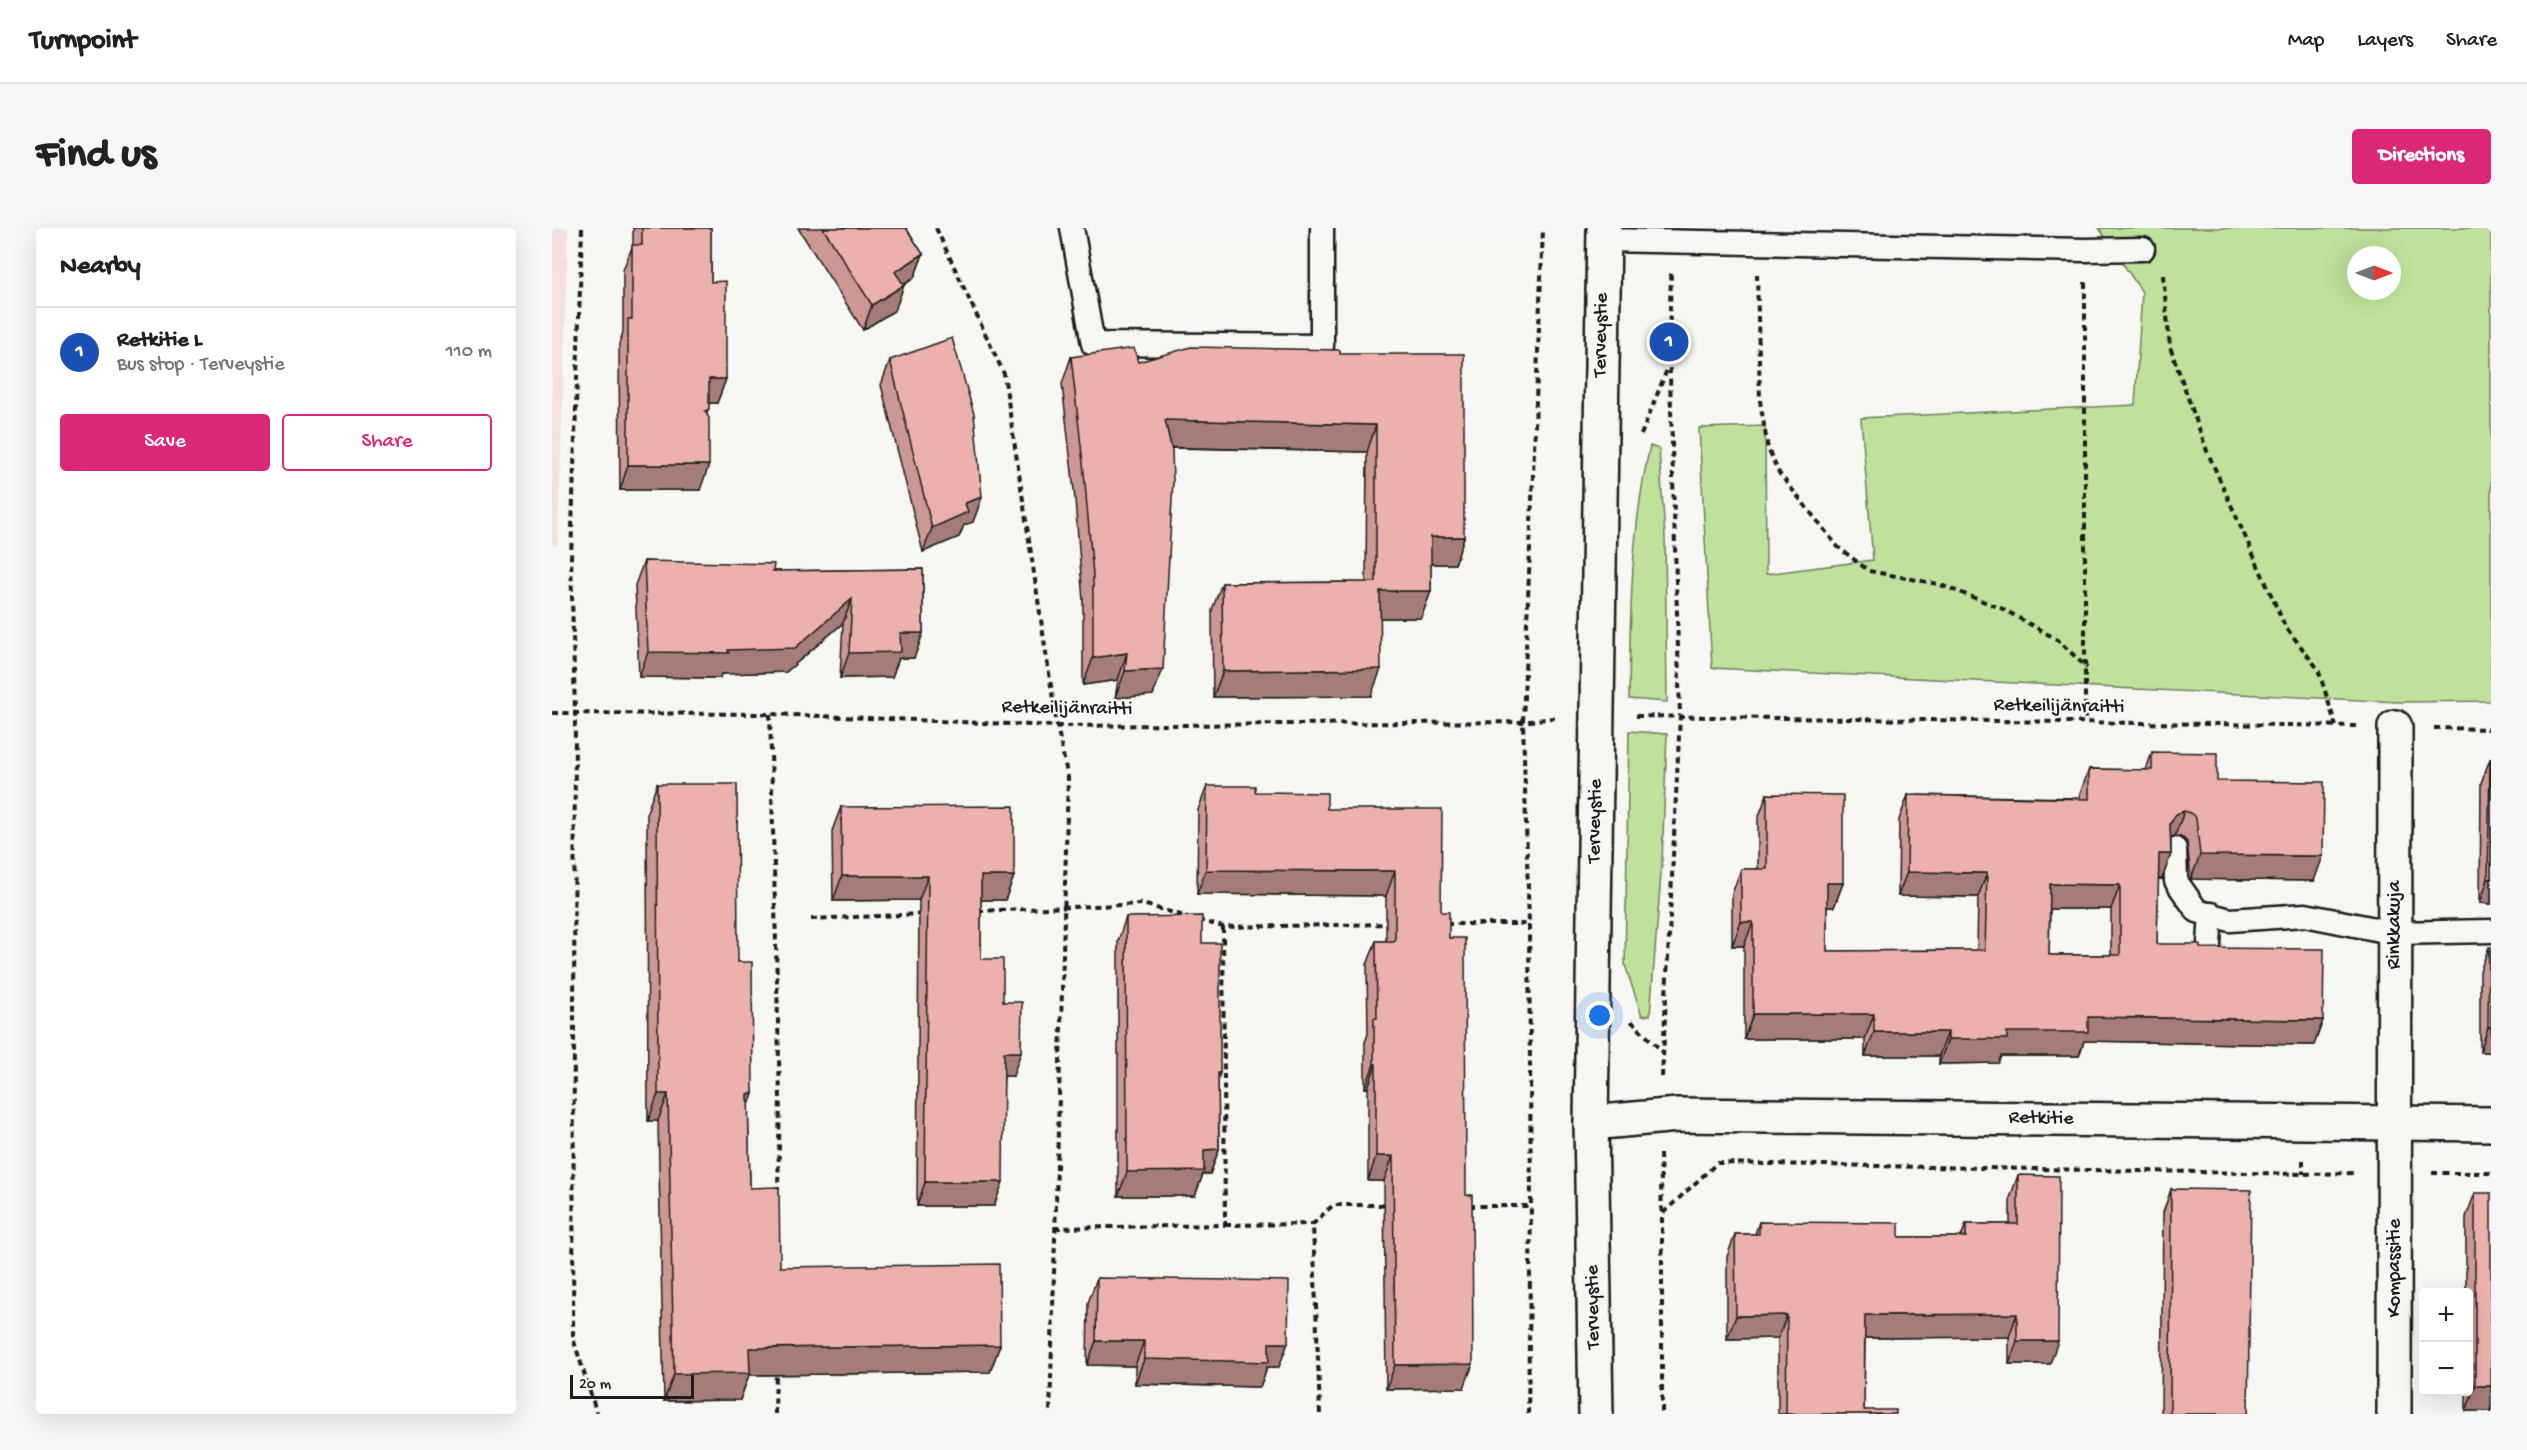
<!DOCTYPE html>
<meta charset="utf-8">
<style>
:root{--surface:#fff;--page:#f6f6f6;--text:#202124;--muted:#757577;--line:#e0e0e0;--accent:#db2777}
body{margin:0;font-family:"Gochi Hand",sans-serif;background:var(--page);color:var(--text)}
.controls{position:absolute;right:18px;bottom:18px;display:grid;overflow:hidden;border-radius:6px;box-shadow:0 6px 24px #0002}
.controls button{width:54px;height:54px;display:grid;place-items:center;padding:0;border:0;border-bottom:2px solid var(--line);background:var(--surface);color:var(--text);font:30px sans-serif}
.compass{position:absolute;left:1795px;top:18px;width:54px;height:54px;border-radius:50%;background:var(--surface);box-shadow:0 6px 24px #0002;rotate:90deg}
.scale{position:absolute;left:18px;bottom:15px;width:124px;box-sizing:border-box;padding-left:6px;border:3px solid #1c1c1c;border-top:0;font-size:16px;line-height:21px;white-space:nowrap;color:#1c1c1c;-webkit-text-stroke:4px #f6f6f2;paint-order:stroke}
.you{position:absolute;left:1048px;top:788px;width:21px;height:21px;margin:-15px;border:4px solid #fff;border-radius:50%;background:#1a73e8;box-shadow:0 0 0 9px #1a73e833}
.badge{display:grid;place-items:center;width:39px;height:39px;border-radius:50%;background:var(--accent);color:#fff;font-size:20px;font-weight:700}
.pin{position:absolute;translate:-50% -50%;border:3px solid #fff;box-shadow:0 2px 6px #0006}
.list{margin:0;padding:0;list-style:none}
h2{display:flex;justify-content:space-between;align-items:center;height:78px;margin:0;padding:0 24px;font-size:26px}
h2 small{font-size:20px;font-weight:400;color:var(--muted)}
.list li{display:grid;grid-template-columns:39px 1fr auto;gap:18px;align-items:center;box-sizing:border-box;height:90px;padding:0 24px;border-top:2px solid var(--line)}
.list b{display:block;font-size:22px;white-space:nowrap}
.list p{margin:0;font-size:20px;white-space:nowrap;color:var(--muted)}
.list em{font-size:20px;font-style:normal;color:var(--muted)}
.actions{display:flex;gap:12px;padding:18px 24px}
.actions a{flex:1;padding:14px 0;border:2px solid var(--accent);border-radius:6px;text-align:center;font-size:21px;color:var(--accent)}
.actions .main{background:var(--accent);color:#fff}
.map{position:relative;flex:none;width:1939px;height:1186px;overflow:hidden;border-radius:6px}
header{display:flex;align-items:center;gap:36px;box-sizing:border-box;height:84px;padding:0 30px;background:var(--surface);border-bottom:2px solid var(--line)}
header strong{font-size:28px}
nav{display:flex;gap:33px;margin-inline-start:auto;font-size:21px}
.intro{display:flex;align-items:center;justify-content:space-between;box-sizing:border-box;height:144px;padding:0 36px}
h1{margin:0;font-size:42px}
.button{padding:15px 27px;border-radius:6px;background:var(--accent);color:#fff;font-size:21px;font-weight:700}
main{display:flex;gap:36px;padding:0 36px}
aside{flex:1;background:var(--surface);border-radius:6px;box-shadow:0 6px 24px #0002}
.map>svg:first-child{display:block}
.built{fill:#f3e1dd}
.green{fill:#bfe19b;stroke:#6e7e5c;stroke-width:1.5;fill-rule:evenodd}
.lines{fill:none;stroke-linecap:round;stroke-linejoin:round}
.service-casing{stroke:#1c1c1c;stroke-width:27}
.minor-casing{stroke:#1c1c1c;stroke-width:38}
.secondary-casing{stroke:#1c1c1c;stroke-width:38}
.path{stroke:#1c1c1c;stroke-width:4;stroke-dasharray:6 4.5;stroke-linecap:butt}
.service{stroke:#f6f6f2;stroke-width:22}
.minor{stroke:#f6f6f2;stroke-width:33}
.secondary{stroke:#f6f6f2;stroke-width:33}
.wall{fill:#cb9894;stroke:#1c1c1c;stroke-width:1.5;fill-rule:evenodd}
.shaded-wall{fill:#a57c78;stroke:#1c1c1c;stroke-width:1.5}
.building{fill:#ecb1ac;stroke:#1c1c1c;stroke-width:1.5;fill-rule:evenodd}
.labels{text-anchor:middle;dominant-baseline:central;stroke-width:4.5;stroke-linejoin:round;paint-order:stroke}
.street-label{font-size:20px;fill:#1c1c1c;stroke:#f6f6f2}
</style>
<header>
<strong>Turnpoint</strong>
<nav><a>Map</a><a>Layers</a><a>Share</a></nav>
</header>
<div class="intro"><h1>Find us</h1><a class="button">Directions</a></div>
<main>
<aside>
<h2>Nearby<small></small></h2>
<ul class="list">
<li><span class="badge" style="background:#1a4fb4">1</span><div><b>Retkitie L</b><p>Bus stop · Terveystie</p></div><em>110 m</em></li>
</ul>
<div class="actions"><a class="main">Save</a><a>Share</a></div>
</aside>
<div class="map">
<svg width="1939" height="1186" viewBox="0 0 1939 1186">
<rect width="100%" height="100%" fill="#f6f6f2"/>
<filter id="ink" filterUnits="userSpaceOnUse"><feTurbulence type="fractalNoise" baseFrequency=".0167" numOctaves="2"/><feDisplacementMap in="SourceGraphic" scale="12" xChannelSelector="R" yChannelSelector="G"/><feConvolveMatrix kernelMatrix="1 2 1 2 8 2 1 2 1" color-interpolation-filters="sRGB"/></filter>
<g filter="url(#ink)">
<!-- built -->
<polygon class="built" points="0,0 16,0 6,317 0,317"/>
<!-- green -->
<g class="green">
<path d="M1547 0H1939V473L1847 474 1160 440 1147 200 1213 198 1214 346 1321 332 1309 190 1583 177 1590 64ZM1804 27H1840V63H1804Z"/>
<path d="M1098 218 1107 221 1113 308 1115 474 1077 471C1078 387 1079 301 1098 218Z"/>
<polygon points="1077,503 1115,506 1110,633 1098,787 1090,788 1073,737"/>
</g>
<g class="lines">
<defs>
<g id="service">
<polyline points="520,0 541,116 770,118 770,0"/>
<polyline points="1052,12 1532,22 1591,21"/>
<polyline points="1623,621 1624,653 1645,683 1678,692 1753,687 1843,705 1939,703"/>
<polyline points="1656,730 1659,686"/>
</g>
<g id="minor">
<polyline points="1039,895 1126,887 1939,896"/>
<polyline points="1842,1186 1843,499"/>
</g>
<polyline id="secondary" points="1044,1186 1039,895 1052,0"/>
</defs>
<!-- service casing -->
<use href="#service" class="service-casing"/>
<!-- minor casing -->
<use href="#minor" class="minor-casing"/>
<!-- secondary casing -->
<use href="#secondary" class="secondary-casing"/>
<!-- path -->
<g class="path">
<polyline points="30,0 19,330 23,484 21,1110 45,1186"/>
<polyline points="384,0 452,146 505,498 516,550 498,1186"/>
<polyline points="1205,46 1208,173 1216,221 1227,245 1286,319 1317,343 1386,356 1449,380 1506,412 1535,440"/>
<polyline points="1611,47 1618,119 1655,223 1733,398 1766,441 1784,498"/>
<polyline points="1533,54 1533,494"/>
<polyline points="1089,207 1116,139"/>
<polyline points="0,485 218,486 505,498 971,494 1007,489"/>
<polyline points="218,486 228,870 226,962"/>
<polyline points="1084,488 1805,498"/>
<polyline points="1882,500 1939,501"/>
<polyline points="426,683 590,676 636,689"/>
<polyline points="259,691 371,686"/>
<polyline points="646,692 671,699 838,696"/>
<polyline points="894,696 977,696"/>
<polyline points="1079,793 1111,824"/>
<polyline points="1110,849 1128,488 1117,114 1119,45"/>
<polyline points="1108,926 1110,986 1110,1186"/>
<polyline points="1751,932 1751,946"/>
<polyline points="1880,945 1939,945"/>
<polyline points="917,978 979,978"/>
<polyline points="1111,985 1165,935 1751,946 1803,945"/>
<polyline points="673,997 761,996"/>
<polyline points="503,1000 673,997 671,699"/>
<polyline points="223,1186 224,1143"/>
<polyline points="768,1186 761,996 781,977 838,977"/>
<polyline points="976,1186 979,978 977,696 971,494 991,0"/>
</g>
<!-- service -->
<use href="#service" class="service"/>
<!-- minor -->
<use href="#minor" class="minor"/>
<!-- secondary -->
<use href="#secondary" class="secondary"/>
</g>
<!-- wall -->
<g class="wall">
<polygon points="81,0 159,0 159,54 174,151 165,175 157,175 155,186 148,262 68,262 67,116 71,104 71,42 81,17"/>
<polygon points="246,0 354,0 371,26 362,50 352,57 343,82 311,102"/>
<polygon points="788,126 912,309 903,336 879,336 879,363 869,390 828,390 819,468 661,469 660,382 670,355 814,354 815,224 619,220 601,467 563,470 566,452 531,457 531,373 523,271 510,156 519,129 586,134"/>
<polygon points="338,132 430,269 421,294 412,297 407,309 371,324 329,157"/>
<polygon points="92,333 221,343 371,341 371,405 362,430 347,430 340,449 288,450 291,395 234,444 169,446 168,450 87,449 83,357"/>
<path d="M1600 524 1665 553 1762 653 1639 651 1635 614 1630 609 1623 608 1619 609V626L1610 651H1606L1605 716 1648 720 1771 792 1762 817 1532 813 1527 828H1449L1446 835 1387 836V828H1313V811H1192V718H1180V666L1189 641H1206V591L1215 566 1291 655 1282 679H1275V723L1425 722 1426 669 1346 668 1347 592 1356 567 1528 570V566L1537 541 1594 542ZM1498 681H1559V727H1497Z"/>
<polygon points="1938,531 1939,531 1939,676 1928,675 1929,555"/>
<polygon points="105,556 186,734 201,866 196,879 198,960 228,1039 448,1117 438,1144 197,1147 188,1172 112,1173 106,893 96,893 95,584"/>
<polygon points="655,558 703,564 775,581 889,684 897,710 912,1160 834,1161 832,953 816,953 816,860 813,860 813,814 816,806 815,737 824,713 834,713 834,668 645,666 646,582"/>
<polygon points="289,579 462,648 453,672 429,672 429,731 451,774 461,848 452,848 442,978 365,978 367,672 281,673 280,603"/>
<polygon points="574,689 650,715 668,845 666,852 667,921 658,946 651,946 643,968 566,968 566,713"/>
<polygon points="1937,719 1939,824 1928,824 1928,743"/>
<polygon points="1466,947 1498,1136 1457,1136 1457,1109 1313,1110 1312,1182 1344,1186 1226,1186 1226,1110 1175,1111 1175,1029 1183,1006 1203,1006 1207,994 1347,1009 1409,1009 1414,996 1458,996 1458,970"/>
<polygon points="1619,961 1696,1186 1609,1186 1611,985"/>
<polygon points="1923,965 1939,1183 1914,1183 1914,1164 1917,1164 1917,1065 1914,1065 1914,989"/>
<polygon points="545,1050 727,1139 715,1139 708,1159 583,1156 583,1138 535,1137 536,1075"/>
</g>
<!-- shaded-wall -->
<g class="shaded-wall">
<polygon points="371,26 362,50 334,68 343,44"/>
<polygon points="352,57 343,82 311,102 320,77"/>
<polygon points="157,151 174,151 165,175 148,175"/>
<polygon points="613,192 824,197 815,224 603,219"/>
<polygon points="76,237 157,237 148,262 68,262"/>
<polygon points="430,269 421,294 412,297 407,309 371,324 380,300 413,275"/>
<polygon points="879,309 912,309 903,336 869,336"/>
<polygon points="828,363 879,363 869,390 818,390"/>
<polygon points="300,371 291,395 234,444 169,446 168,450 87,449 96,424 176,422"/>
<polygon points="348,405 371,405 362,430 347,430 340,449 288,450 297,425"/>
<polygon points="575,425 566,452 531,457 541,430"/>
<polygon points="611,441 601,467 563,470 573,443"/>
<polygon points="829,441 819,468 661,469 671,443"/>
<polygon points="1632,583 1623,608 1615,610 1618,596 1624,586"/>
<polygon points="1607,626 1619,626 1610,651 1598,651"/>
<polygon points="1648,627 1771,628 1762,653 1639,651"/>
<polygon points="654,642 843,643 834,668 645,666"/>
<polygon points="1355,644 1435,645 1426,669 1346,668"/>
<polygon points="290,648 376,648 367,672 281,673"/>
<polygon points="429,648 462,648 453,672 420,672"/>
<polygon points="1936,651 1939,651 1939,676 1928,675"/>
<polygon points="1275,655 1291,655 1282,679 1266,679"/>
<polygon points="1498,656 1568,657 1559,681 1489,681"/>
<polygon points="1189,694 1201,694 1192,718 1180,718"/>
<polygon points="1201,786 1322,786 1313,811 1192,811"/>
<polygon points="1536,789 1771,792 1762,817 1532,813 1527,828 1449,828 1446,835 1387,836 1396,811 1455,804"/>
<polygon points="1936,799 1939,799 1939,824 1928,824"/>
<polygon points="1322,804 1396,804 1387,828 1313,828"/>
<polygon points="452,824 469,824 461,848 443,848"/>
<polygon points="822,836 824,836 816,860 813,860"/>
<polygon points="106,866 116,866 106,893 96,893"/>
<polygon points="196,866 201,866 191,893"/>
<polygon points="667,921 658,946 651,946 643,968 566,968 575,944 652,922"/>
<polygon points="824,928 841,928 832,953 816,953"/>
<polygon points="373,954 451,954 442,978 365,978"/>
<polygon points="1465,1086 1457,1109 1305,1110 1313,1087"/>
<polygon points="1235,1087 1226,1110 1175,1111 1184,1088"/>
<polygon points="544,1113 592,1113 583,1138 535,1137"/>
<polygon points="1465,1113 1506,1113 1498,1136 1457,1136"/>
<polygon points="717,1115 736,1115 727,1139 715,1139 708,1159 583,1156 592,1131"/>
<polygon points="448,1117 438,1144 197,1147 188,1172 112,1173 122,1146 197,1120"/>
<polygon points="921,1136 912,1160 834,1161 843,1137"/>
<polygon points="1923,1158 1939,1158 1939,1183 1914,1183"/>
</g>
<!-- building -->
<g class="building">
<polygon points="90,0 159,0 159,54 174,53 174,151 157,151 157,181 153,183 157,190 157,237 76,237 76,91 80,91 80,17 90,17"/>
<polygon points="271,0 354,0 371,26 343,44 352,57 320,77"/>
<polygon points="400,110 422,186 430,269 413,275 416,284 380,300 338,132"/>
<polygon points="639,119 788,122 788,126 912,126 912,309 879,309 879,363 828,363 829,441 671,443 670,355 824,354 824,197 613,192 620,223 621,253 611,441 573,443 575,425 541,430 541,347 532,244 519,129 582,120 586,134"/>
<polygon points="92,333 222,336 221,343 371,341 371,405 348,405 349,424 297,425 300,371 243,420 176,422 177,425 96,424"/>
<path d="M1600 524 1665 525V553L1772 554 1771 628 1648 627 1644 590 1639 585 1632 583 1624 586 1618 596 1619 626H1607L1605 716H1648V720L1772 721 1771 792 1536 789V804H1455V811H1396V804H1322V786H1201V694H1189V641H1215V566L1291 567V655H1275V723L1433 722 1435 645 1355 644 1356 567 1537 571V541L1600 542ZM1498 656 1568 657V727H1497Z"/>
<polygon points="1938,531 1939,531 1939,651 1936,651"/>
<polygon points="105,556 185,556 186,734 200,734 201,866 196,866 198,960 227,959 228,1039 447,1036 448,1117 197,1120 198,1145 122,1146 116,866 106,866"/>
<polygon points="655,558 703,558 703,564 775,565 775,581 890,581 889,684 897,684 897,710 913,710 914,967 920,967 921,1136 843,1137 841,928 824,928 824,836 822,836 822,790 825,790 824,713 843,713 843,643 654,642"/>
<polygon points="462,578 462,648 429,648 429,731 451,731 451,774 470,774 469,824 452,824 451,954 373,954 376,648 290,648 289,579"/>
<polygon points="650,688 650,715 668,715 668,845 666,845 667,921 652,922 652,943 575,944 574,689"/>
<polygon points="1937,719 1939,719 1939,799 1936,799"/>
<polygon points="1466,947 1507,948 1506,1113 1465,1113 1465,1086 1313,1087 1312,1182 1344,1182 1344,1186 1234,1186 1235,1087 1184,1088 1183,1006 1207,1006 1207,994 1347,995 1347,1009 1414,1009 1414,996 1466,996"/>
<polygon points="1619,961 1699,962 1696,1186 1618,1186"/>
<rect x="1923" y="965" width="16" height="193"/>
<polygon points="545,1050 737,1053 736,1115 717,1115 717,1134 592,1131 592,1113 544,1113"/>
</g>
</g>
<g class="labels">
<!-- street labels -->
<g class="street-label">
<text transform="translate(1050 107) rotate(-89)">Terveystie</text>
<text transform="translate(1507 479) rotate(1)">Retkeilijänraitti</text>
<text transform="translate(515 481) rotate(1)">Retkeilijänraitti</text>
<text transform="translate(1044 593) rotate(-89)">Terveystie</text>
<text transform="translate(1843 697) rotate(-90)">Rinkkakuja</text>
<text transform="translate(1489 891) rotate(1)">Retkitie</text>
<text transform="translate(1843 1040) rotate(-90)">Kompassitie</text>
<text transform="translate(1042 1079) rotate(-91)">Terveystie</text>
</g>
</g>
</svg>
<div class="controls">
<button>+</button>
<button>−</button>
</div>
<svg class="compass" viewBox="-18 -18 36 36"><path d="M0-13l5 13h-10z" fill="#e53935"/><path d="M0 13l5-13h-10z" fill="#757577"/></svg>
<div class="scale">20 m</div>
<div class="you"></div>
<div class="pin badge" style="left:1117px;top:114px;background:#1a4fb4">1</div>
</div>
</main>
